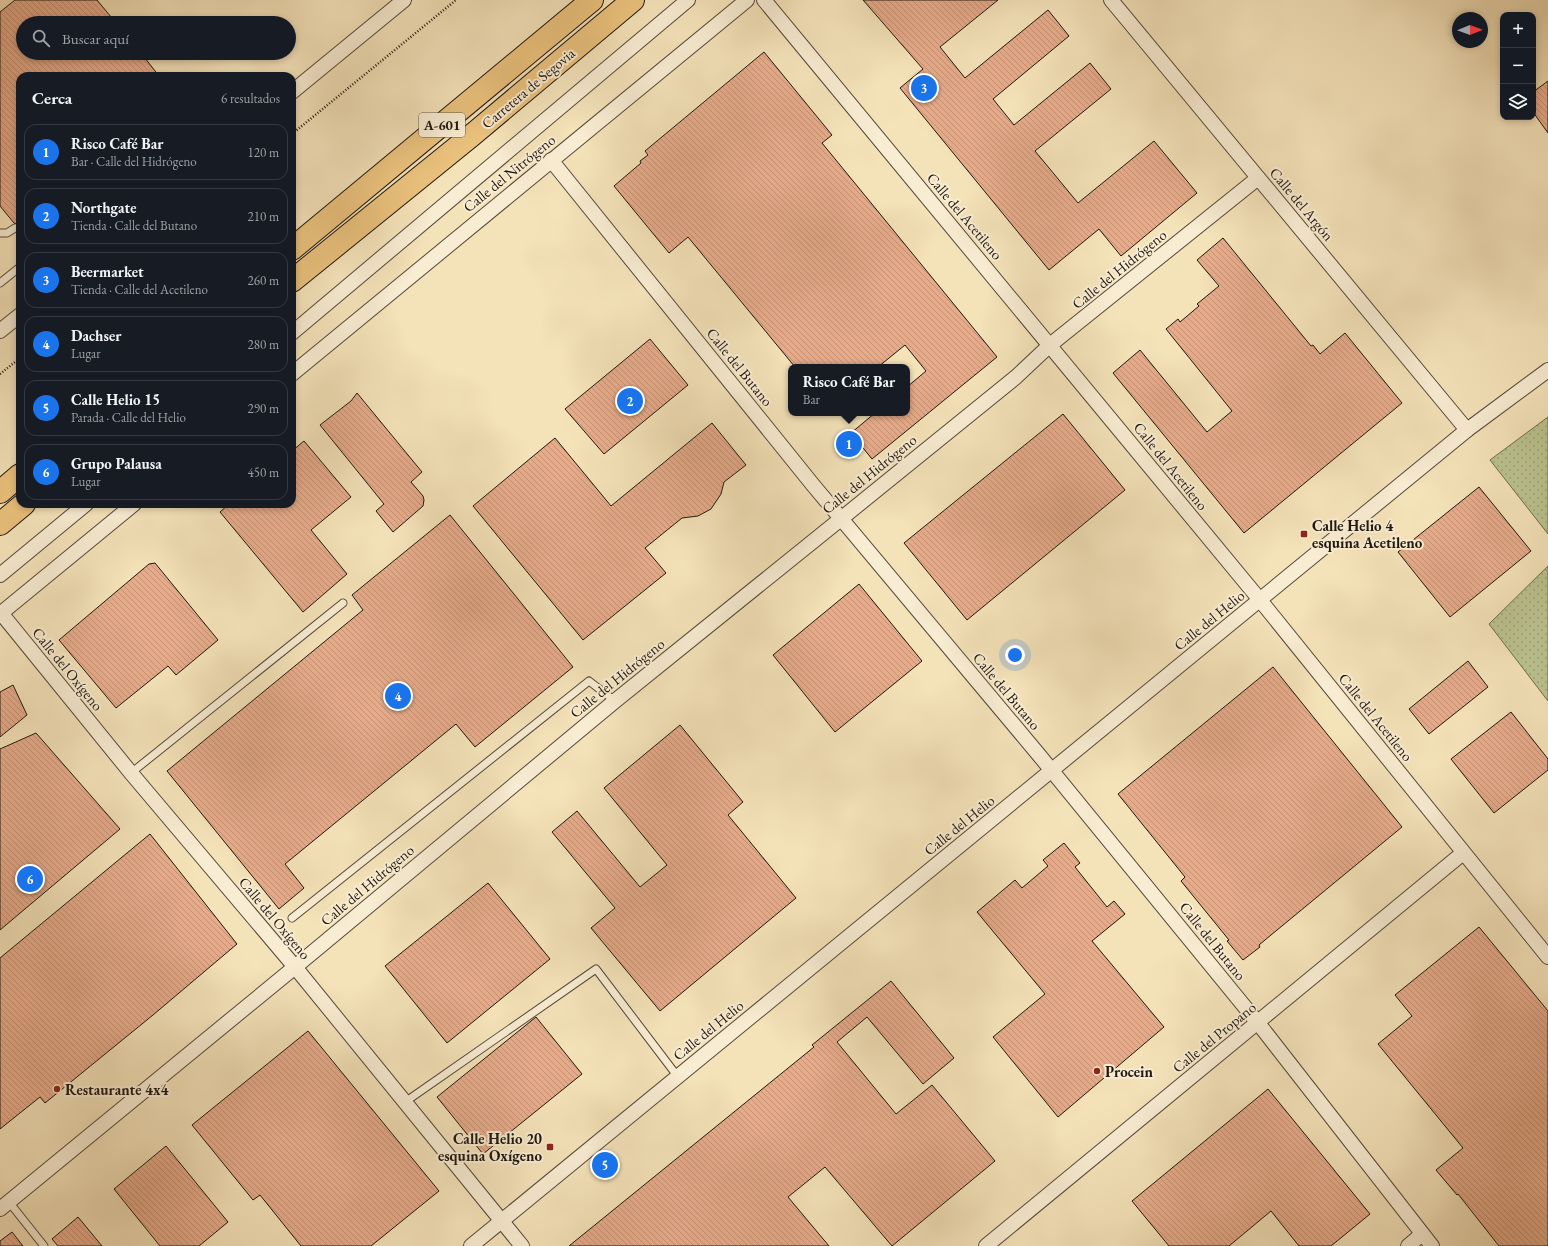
<!DOCTYPE html>
<html lang="es">
<meta charset="utf-8">
<style>
:root{--surface:#171b24;--page:#242831;--text:#f1f3f6;--muted:#9ea1a6;--line:#363941;--accent:#1a73e8}
body{margin:0;font-family:"EB Garamond",serif;background:var(--page);color:var(--text)}
.controls{position:absolute;right:12px;top:12px;display:grid;overflow:hidden;border-radius:8px;box-shadow:0 2px 6px #0003}
.controls button{width:36px;height:36px;display:grid;place-items:center;padding:0;border:0;border-bottom:1px solid var(--line);background:var(--surface);color:var(--text);font:20px sans-serif}
.compass{position:absolute;left:1452px;top:12px;width:36px;height:36px;border-radius:50%;background:var(--surface);box-shadow:0 2px 6px #0003;rotate:89deg}
.you{position:absolute;left:1015px;top:655px;width:14px;height:14px;margin:-10px;border:3px solid #fff;border-radius:50%;background:#1a73e8;box-shadow:0 0 0 6px #1a73e833}
.badge{display:grid;place-items:center;width:26px;height:26px;border-radius:50%;background:var(--accent);color:#fff;font-size:13px;font-weight:700}
.pin{position:absolute;translate:-50% -50%;border:2px solid #fff;box-shadow:0 1px 4px #0006}
.popup{position:absolute;left:788px;top:364px;width:122px;height:52px;box-sizing:border-box;display:grid;place-content:center;border-radius:8px;background:var(--surface);filter:drop-shadow(0 1px 3px #0005);font-size:13px;white-space:nowrap;color:var(--muted)}
.popup b{font-size:15px;color:var(--text)}
.popup::after{content:'';position:absolute;left:50%;top:100%;margin-left:-8px;border:8px solid transparent;border-top-color:var(--surface)}
.list{margin:0;padding:0;list-style:none}
h2{display:flex;justify-content:space-between;align-items:center;height:52px;margin:0;padding:0 16px;font-size:17px}
h2 small{font-size:13px;font-weight:400;color:var(--muted)}
.list li{display:grid;grid-template-columns:26px 1fr auto;gap:12px;align-items:center;box-sizing:border-box;height:56px;margin:0 8px 8px;padding:0 8px;border:1px solid var(--line);border-radius:12px}
.list b{display:block;font-size:15px;white-space:nowrap}
.list p{margin:0;font-size:13px;white-space:nowrap;color:var(--muted)}
.list em{font-size:13px;font-style:normal;color:var(--muted)}
.icon{flex:none;width:22px;height:22px;fill:none;stroke:currentColor;stroke-width:2;stroke-linecap:round;stroke-linejoin:round}
.map{position:relative;flex:none;width:1548px;height:1246px;overflow:hidden}
.search{position:absolute;background:var(--surface);box-shadow:0 2px 6px #0003;left:16px;top:16px;width:280px;height:44px;display:flex;align-items:center;gap:10px;box-sizing:border-box;padding:0 14px;border-radius:22px;color:var(--muted);font-size:15px}
.panel{position:absolute;background:var(--surface);box-shadow:0 2px 6px #0003;left:16px;top:72px;width:280px;height:436px;border-radius:12px}
.map>svg:first-child{display:block}
.grass{fill:url(#grass-dots);stroke:#6d6c4e}
.building{fill:url(#building-back-hatch);stroke:#1f160e}
.lines{fill:none;stroke-linecap:round;stroke-linejoin:round}
.lane-casing{stroke:#544939;stroke-width:9}
.street-casing{stroke:#544939;stroke-width:16}
.highway-casing{stroke:#1f160e;stroke-width:24}
.path{stroke:#1f160e;stroke-width:2.5;stroke-dasharray:1 2;stroke-linecap:butt}
.lane{stroke:#f8ecd2;stroke-width:7}
.street{stroke:#f8ecd2;stroke-width:14}
.highway{stroke:#eac17c;stroke-width:22}
.poi-dot{fill:#8f2418;stroke:#f8ecd2;stroke-width:1.5}
.labels{text-anchor:middle;dominant-baseline:central;stroke-width:4;stroke-linejoin:round;paint-order:stroke}
.shield{fill:#f8ecd2;stroke:#605649;stroke-width:1}
.shield-label{font-size:14px;font-weight:bold;fill:#1f160e}
.street-label{font-size:15px;fill:#1f160e;stroke:#f8ecd2}
.poi-label{font-size:15px;font-weight:bold;fill:#1f160e;stroke:#f8ecd2;text-anchor:start}
</style>
<div class="map">
<svg width="1548" height="1246" viewBox="0 0 1548 1246">
<defs>
<pattern id="grass-dots" width="8" height="8" patternUnits="userSpaceOnUse"><rect width="8" height="8" fill="#bbc38f"/><path d="M2 2h.1M6 6h.1" fill="none" stroke="#a0a77a" stroke-width="1.8" stroke-linecap="round"/></pattern>
<pattern id="building-back-hatch" width="6" height="6" patternUnits="userSpaceOnUse"><rect width="6" height="6" fill="#e7ab8a"/><path d="M-1 5l2 2M0 0l6 6M5-1l2 2" fill="none" stroke="#c69276"/></pattern>
</defs>
<rect width="100%" height="100%" fill="#f4e2b9"/>
<filter id="stains"><feTurbulence type="fractalNoise" baseFrequency=".005" numOctaves="4"/><feColorMatrix values="0 0 0 0 .2 0 0 0 0 .09 0 0 0 0 .02 0 0 0 .5 -.17"/></filter>
<radialGradient id="worn" r=".72"><stop offset=".6" stop-color="#630" stop-opacity="0"/><stop offset="1" stop-color="#630" stop-opacity=".3"/></radialGradient>
<!-- grass -->
<g class="grass">
<polygon points="1548,417 1548,534 1490,460"/>
<polygon points="1548,566 1548,701 1489,624"/>
</g>
<!-- building -->
<g class="building">
<polygon points="15,0 97,0 116,23 23,23 23,53 141,53 159,76 20,76 20,230 19,225 14,223 0,206 0,12"/>
<polygon points="863,0 998,0 940,47 965,78 1048,10 1069,36 993,99 1014,125 1090,63 1111,89 1035,151 1078,203 1154,141 1197,193 1121,256 1099,229 1049,270 900,88 923,69"/>
<polygon points="764,52 832,135 822,143 997,357 872,459 851,433 875,413 907,413 907,387 926,371 905,345 878,367 795,367 688,237 669,253 614,186 641,163 640,161 648,155 645,151"/>
<polygon points="1548,81 1548,133 1533,112 1533,92"/>
<polygon points="1223,238 1311,346 1313,345 1320,354 1345,333 1402,403 1244,533 1113,373 1140,350 1207,432 1232,411 1166,329 1178,319 1180,322 1199,306 1197,304 1219,286 1197,260"/>
<polygon points="650,339 688,385 604,454 565,409"/>
<polygon points="357,393 422,472 411,482 423,496 424,500 423,506 393,532 376,511 384,504 320,425 351,401"/>
<polygon points="1063,414 1125,490 967,620 904,543"/>
<polygon points="712,423 746,465 724,482 721,494 711,509 698,516 682,518 645,548 666,573 583,640 473,506 555,438 611,506"/>
<polygon points="304,441 351,497 311,530 347,574 303,612 220,512 229,504 292,504 292,451"/>
<polygon points="1479,487 1531,551 1450,617 1398,552"/>
<polygon points="450,515 573,667 475,747 456,724 285,864 304,888 279,909 167,771 363,610 352,595"/>
<polygon points="155,563 218,640 176,675 168,666 116,708 59,640 149,564"/>
<polygon points="859,584 922,661 835,732 773,655"/>
<polygon points="1468,661 1488,687 1429,734 1409,709"/>
<polygon points="1273,667 1402,827 1271,935 1259,945 1260,947 1243,960 1227,941 1229,940 1181,881 1185,877 1118,794"/>
<polygon points="13,685 27,715 0,737 0,692"/>
<polygon points="1511,712 1548,759 1548,770 1494,813 1451,759"/>
<polygon points="680,725 743,802 728,815 796,898 660,1011 591,928 615,908 552,832 577,811 640,887 667,865 604,788"/>
<polygon points="36,733 120,829 0,930 0,749"/>
<polygon points="150,834 237,944 153,1015 45,1103 40,1097 0,1129 0,958"/>
<polygon points="1064,843 1080,863 1075,867 1107,907 1114,901 1125,914 1092,941 1164,1027 1058,1117 993,1037 1045,994 977,912 1015,880 1022,888 1048,866 1043,860"/>
<polygon points="488,883 550,959 447,1043 385,966"/>
<polygon points="1479,927 1548,1011 1548,1246 1499,1246 1458,1194 1457,1195 1436,1170 1463,1148 1378,1044 1412,1016 1395,995"/>
<polygon points="891,981 954,1058 923,1084 867,1017 837,1042 896,1114 932,1085 995,1161 892,1246 825,1167 788,1197 829,1246 569,1246 814,1047 812,1045"/>
<polygon points="536,1017 582,1074 483,1154 437,1097"/>
<polygon points="308,1031 439,1191 371,1246 301,1246 260,1195 253,1200 192,1125"/>
<polygon points="1268,1089 1370,1214 1331,1246 1299,1246 1271,1211 1229,1246 1169,1246 1132,1201"/>
<polygon points="166,1146 228,1222 199,1246 160,1246 114,1189"/>
<polygon points="78,1217 102,1246 58,1246 52,1239"/>
<polygon points="12,1232 23,1246 0,1246 0,1241"/>
</g>
<g class="lines">
<defs>
<g id="lane">
<polyline points="0,233 7,233 15,228"/>
<polyline points="0,283 20,267"/>
<polyline points="131,773 343,603"/>
<polyline points="292,918 589,681 615,701"/>
<polyline points="405,1102 596,969 678,1077"/>
<polyline points="9,1202 44,1246"/>
</g>
<g id="street">
<polyline points="764,0 1260,600 1548,957"/>
<polyline points="1111,0 1467,430"/>
<polyline points="292,92 404,0"/>
<polyline points="551,160 813,485 1039,755 1258,1023 1432,1246"/>
<polyline points="0,331 20,315"/>
<polyline points="292,333 688,0"/>
<polyline points="292,374 747,0"/>
<polyline points="0,575 86,504"/>
<polyline points="1,613 131,773 295,967 522,1246"/>
<polyline points="0,614 134,504"/>
<polyline points="0,1209 295,967 615,701 842,518 1016,377 1050,345 1258,178"/>
<polyline points="471,1246 1467,430 1548,370"/>
<polyline points="986,1246 1463,853"/>
<polyline points="1408,1246 1422,1234"/>
</g>
<g id="highway">
<polyline points="292,249 592,0"/>
<polyline points="292,281 471,136 633,0"/>
<polyline points="0,492 20,475"/>
<polyline points="0,524 24,504"/>
</g>
</defs>
<!-- lane casing -->
<use href="#lane" class="lane-casing"/>
<!-- street casing -->
<use href="#street" class="street-casing"/>
<!-- highway casing -->
<use href="#highway" class="highway-casing"/>
<!-- path -->
<g class="path">
<polyline points="292,134 456,0"/>
<polyline points="0,374 20,358"/>
</g>
<!-- lane -->
<use href="#lane" class="lane"/>
<!-- street -->
<use href="#street" class="street"/>
<!-- highway -->
<use href="#highway" class="highway"/>
</g>
<!-- markers -->
<g class="poi-dot">
<rect x="1300" y="530" width="8" height="8" rx="2"/>
<circle cx="1097" cy="1071" r="4"/>
<circle cx="57" cy="1089" r="4"/>
<rect x="546" y="1143" width="8" height="8" rx="2"/>
</g>
<g class="labels">
<!-- shield labels -->
<rect class="shield" x="419" y="113" width="46" height="24" rx="3"/>
<g class="shield-label">
<text x="442" y="125">A-601</text>
</g>
<!-- street labels -->
<g class="street-label">
<text transform="translate(528 88) rotate(-40)">Carretera de Segovia</text>
<text transform="translate(509 173) rotate(-39)">Calle del Nitrógeno</text>
<text transform="translate(1302 204) rotate(50)">Calle del Argón</text>
<text transform="translate(965 216) rotate(50)">Calle del Acetileno</text>
<text transform="translate(1119 269) rotate(-39)">Calle del Hidrógeno</text>
<text transform="translate(740 367) rotate(51)">Calle del Butano</text>
<text transform="translate(1171 466) rotate(51)">Calle del Acetileno</text>
<text transform="translate(869 474) rotate(-39)">Calle del Hidrógeno</text>
<text transform="translate(1209 620) rotate(-39)">Calle del Helio</text>
<text transform="translate(68 669) rotate(51)">Calle del Oxígeno</text>
<text transform="translate(617 678) rotate(-39)">Calle del Hidrógeno</text>
<text transform="translate(1007 691) rotate(50)">Calle del Butano</text>
<text transform="translate(1376 717) rotate(51)">Calle del Acetileno</text>
<text transform="translate(959 825) rotate(-39)">Calle del Helio</text>
<text transform="translate(367 885) rotate(-40)">Calle del Hidrógeno</text>
<text transform="translate(275 918) rotate(50)">Calle del Oxígeno</text>
<text transform="translate(1213 941) rotate(51)">Calle del Butano</text>
<text transform="translate(708 1030) rotate(-39)">Calle del Helio</text>
<text transform="translate(1214 1037) rotate(-39)">Calle del Propano</text>
</g>
<!-- poi labels -->
<g class="poi-label">
<text x="1312" y="525">Calle Helio 4<tspan x="1312" dy="17">esquina Acetileno</tspan></text>
<text x="1105" y="1071">Procein</text>
<text x="65" y="1089">Restaurante 4x4</text>
<text x="542" y="1138" text-anchor="end">Calle Helio 20<tspan x="542" dy="17">esquina Oxígeno</tspan></text>
</g>
</g>
<rect width="100%" height="100%" filter="url(#stains)"/>
<rect width="100%" height="100%" fill="url(#worn)"/>
</svg>
<div class="controls">
<button>+</button>
<button>−</button>
<button><svg class="icon" aria-label="layers" viewBox="0 0 24 24"><path d="M12 4l9 5-9 5-9-5zM3 14l9 5 9-5"/></svg></button>
</div>
<svg class="compass" viewBox="-18 -18 36 36"><path d="M0-13l5 13h-10z" fill="#e53935"/><path d="M0 13l5-13h-10z" fill="#9ea1a6"/></svg>
<div class="you"></div>
<div class="pin badge" style="left:849px;top:444px">1</div>
<div class="popup"><b>Risco Café Bar</b>Bar</div>
<div class="pin badge" style="left:630px;top:401px">2</div>
<div class="pin badge" style="left:924px;top:88px">3</div>
<div class="pin badge" style="left:398px;top:696px">4</div>
<div class="pin badge" style="left:605px;top:1165px">5</div>
<div class="pin badge" style="left:30px;top:879px">6</div>
<div class="search"><svg class="icon" aria-label="search" viewBox="0 0 24 24"><circle cx="10" cy="10" r="6"/><path d="M15 15l6 6"/></svg>Buscar aquí</div>
<section class="panel">
<h2>Cerca<small>6 resultados</small></h2>
<ul class="list">
<li><span class="badge">1</span><div><b>Risco Café Bar</b><p>Bar · Calle del Hidrógeno</p></div><em>120 m</em></li>
<li><span class="badge">2</span><div><b>Northgate</b><p>Tienda · Calle del Butano</p></div><em>210 m</em></li>
<li><span class="badge">3</span><div><b>Beermarket</b><p>Tienda · Calle del Acetileno</p></div><em>260 m</em></li>
<li><span class="badge">4</span><div><b>Dachser</b><p>Lugar</p></div><em>280 m</em></li>
<li><span class="badge">5</span><div><b>Calle Helio 15</b><p>Parada · Calle del Helio</p></div><em>290 m</em></li>
<li><span class="badge">6</span><div><b>Grupo Palausa</b><p>Lugar</p></div><em>450 m</em></li>
</ul>
</section>
</div>
